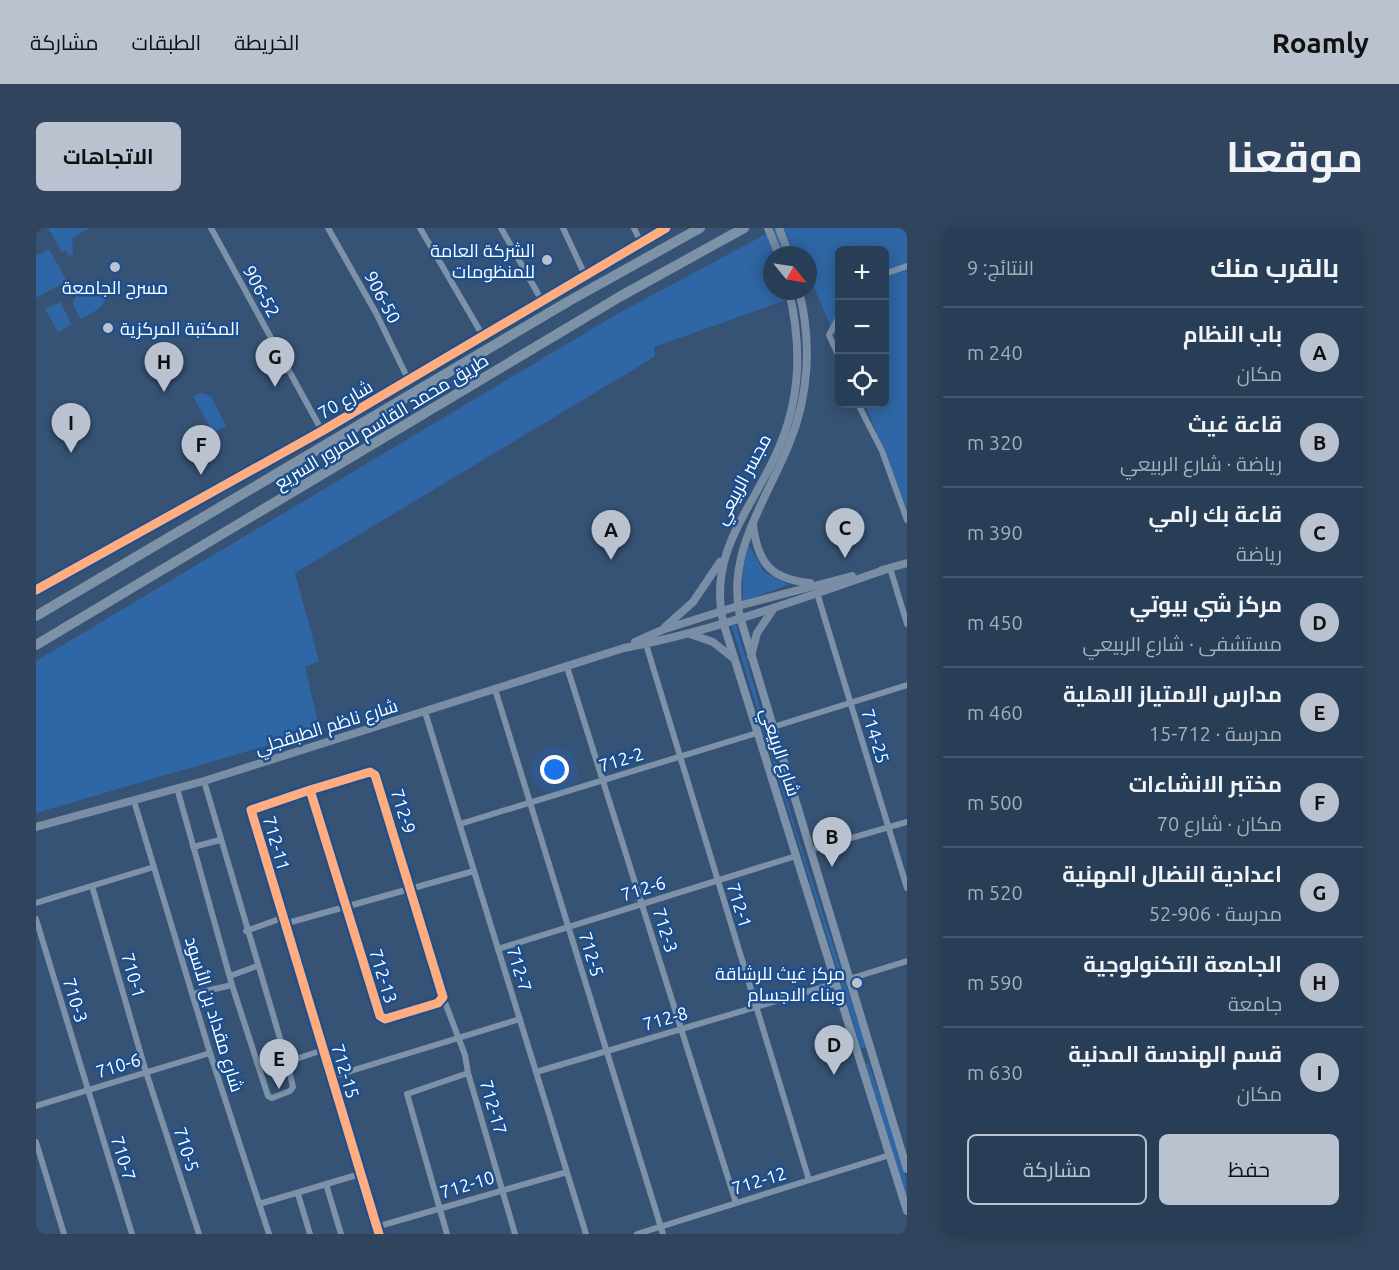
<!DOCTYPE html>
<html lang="ar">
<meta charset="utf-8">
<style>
:root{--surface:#283e57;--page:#30455d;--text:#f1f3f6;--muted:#a5aeba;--line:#44576d;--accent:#b9c2ce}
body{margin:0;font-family:Ubuntu,Cairo,sans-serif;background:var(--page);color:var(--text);direction:rtl}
.controls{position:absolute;right:18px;top:18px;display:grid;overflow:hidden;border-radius:9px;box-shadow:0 3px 15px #0003}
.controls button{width:54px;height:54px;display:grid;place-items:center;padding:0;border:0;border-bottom:2px solid var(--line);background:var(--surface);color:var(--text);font:30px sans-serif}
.compass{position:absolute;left:727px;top:18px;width:54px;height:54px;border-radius:50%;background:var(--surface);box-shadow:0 3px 15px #0003;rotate:120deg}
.you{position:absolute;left:519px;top:542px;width:21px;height:21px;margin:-15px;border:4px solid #fff;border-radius:50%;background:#1a73e8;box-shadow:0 0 0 9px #1a73e833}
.badge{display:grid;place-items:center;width:39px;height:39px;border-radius:50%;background:var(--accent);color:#111;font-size:20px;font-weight:700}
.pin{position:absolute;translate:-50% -50px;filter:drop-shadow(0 2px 3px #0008)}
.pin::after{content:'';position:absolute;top:32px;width:21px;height:18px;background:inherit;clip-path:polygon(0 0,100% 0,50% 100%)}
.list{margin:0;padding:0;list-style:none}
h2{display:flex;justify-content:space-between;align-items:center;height:78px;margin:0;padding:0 24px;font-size:26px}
h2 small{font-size:20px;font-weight:400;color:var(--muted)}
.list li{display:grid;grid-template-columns:39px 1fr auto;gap:18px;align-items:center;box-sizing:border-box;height:90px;padding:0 24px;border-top:2px solid var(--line)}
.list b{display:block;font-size:22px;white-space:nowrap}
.list p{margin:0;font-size:20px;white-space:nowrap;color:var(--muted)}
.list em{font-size:20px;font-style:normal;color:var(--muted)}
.actions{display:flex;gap:12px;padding:18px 24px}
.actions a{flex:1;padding:14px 0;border:2px solid var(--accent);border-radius:9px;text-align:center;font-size:21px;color:var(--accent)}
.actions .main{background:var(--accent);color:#111}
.icon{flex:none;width:33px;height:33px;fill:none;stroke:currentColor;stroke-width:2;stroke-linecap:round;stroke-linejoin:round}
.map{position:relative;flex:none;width:871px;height:1006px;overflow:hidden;direction:ltr;border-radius:9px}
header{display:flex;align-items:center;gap:36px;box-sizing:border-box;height:84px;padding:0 30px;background:var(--accent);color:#111}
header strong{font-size:28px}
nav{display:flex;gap:33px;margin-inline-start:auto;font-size:21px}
.intro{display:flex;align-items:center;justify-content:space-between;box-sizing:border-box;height:144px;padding:0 36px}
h1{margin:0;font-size:42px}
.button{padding:15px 27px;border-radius:9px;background:var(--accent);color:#111;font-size:21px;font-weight:700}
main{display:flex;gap:36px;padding:0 36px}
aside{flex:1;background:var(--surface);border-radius:9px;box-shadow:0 3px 15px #0003}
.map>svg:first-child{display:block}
.green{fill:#2f66a5}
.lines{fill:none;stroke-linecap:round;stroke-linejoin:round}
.minor{stroke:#7d92a8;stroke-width:6}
.tertiary{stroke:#7d92a8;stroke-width:8}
.secondary{stroke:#798da4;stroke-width:8}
.motorway{stroke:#7e92a7;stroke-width:10}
.cycleway-casing{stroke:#1b4f8f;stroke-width:13}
.cycleway{stroke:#ffac80;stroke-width:9}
.poi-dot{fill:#b9c2ce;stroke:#1b4f8f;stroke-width:2}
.labels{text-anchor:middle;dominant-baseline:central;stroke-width:5;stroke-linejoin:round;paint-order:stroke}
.poi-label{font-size:18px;fill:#fff;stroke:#1b4f8f;text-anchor:end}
.street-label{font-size:18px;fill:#fff;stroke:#1b4f8f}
</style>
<header>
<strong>Roamly</strong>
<nav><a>الخريطة</a><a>الطبقات</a><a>مشاركة</a></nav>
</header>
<div class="intro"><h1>موقعنا</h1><a class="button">الاتجاهات</a></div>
<main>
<aside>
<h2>بالقرب منك<small>النتائج: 9</small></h2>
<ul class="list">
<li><span class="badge">A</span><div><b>باب النظام</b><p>مكان</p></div><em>240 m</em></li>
<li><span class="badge">B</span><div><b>قاعة غيث</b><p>رياضة · شارع الربيعي</p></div><em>320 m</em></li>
<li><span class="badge">C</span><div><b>قاعة بك رامي</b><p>رياضة</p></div><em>390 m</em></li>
<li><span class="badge">D</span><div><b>مركز شي بيوتي</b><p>مستشفى · شارع الربيعي</p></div><em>450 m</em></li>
<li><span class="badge">E</span><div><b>مدارس الامتياز الاهلية</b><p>مدرسة · 712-15</p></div><em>460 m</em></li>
<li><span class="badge">F</span><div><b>مختبر الانشاءات</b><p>مكان · شارع 70</p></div><em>500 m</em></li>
<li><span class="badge">G</span><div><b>اعدادية النضال المهنية</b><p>مدرسة · 906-52</p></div><em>520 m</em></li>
<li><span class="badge">H</span><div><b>الجامعة التكنولوجية</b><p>جامعة</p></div><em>590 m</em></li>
<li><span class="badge">I</span><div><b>قسم الهندسة المدنية</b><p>مكان</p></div><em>630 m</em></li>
</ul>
<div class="actions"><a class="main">حفظ</a><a>مشاركة</a></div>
</aside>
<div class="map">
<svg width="871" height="1006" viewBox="0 0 871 1006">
<rect width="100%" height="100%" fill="#365274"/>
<!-- green -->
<g class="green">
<polygon points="12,0 53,0 36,10 37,26 32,28 30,22 26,24"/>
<polygon points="741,0 871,0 871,281 829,176 848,176 848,22 804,22 803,118 776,55 772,58 772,27 736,27 736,63 763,63 748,73 618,119 619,128 610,134 259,345 283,433 269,439 284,502 0,585 0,433 581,86"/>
<polygon points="13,21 31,53 0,70 0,28"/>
<path d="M65 55 72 61C72 78 57 85 44 91L37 76C41 62 51 56 65 55Z"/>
<polygon points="24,74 36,96 22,104 9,81"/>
<polygon points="165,165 175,168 190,198 177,205 157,168"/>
<polygon points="713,317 728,344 753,357 707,373 707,338"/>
<polygon points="695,396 700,397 759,599 830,818 828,820 825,820"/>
<path d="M832 834C847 879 871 923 871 970L830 837Z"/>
</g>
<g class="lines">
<!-- minor -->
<g class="minor">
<polyline points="175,0 286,203"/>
<polyline points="292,0 340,85 373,153"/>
<polyline points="384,0 447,108"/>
<polyline points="465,0 506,73"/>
<polyline points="527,0 549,47"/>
<polyline points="598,0 605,15"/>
<polyline points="848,46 871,38"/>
<polyline points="804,87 793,107 804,131"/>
<polyline points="822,176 846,223 871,292"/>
<polyline points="854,340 871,396"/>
<polyline points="0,362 286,203 630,0"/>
<polyline points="781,365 871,660"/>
<polyline points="609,413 773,952"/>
<polyline points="531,439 700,975"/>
<polyline points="459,461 627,1006"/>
<polyline points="389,484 550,1006"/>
<polyline points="737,499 871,457"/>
<polyline points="168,553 251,834 287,822"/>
<polyline points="141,560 196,757 232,868 236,870 254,863 257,859 251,834"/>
<polyline points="274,562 334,544 339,547 407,769 402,775 349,791 344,788 274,562 215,582 343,1006"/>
<polyline points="98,573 174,825 233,1006"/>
<polyline points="424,596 721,505"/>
<polyline points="157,619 184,612"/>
<polyline points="774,622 871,594"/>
<polyline points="56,658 110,844 163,1006"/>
<polyline points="0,675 118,639"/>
<polyline points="0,691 96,1006"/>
<polyline points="248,696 438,643"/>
<polyline points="210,703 246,690"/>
<polyline points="462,721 760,628"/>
<polyline points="194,748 221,738"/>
<polyline points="813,751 871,733"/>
<polyline points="157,766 196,757"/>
<polyline points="407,769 429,827 432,845"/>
<polyline points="500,844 801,755"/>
<polyline points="295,849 484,791"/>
<polyline points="0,878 174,825"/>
<polyline points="0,914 28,1006"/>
<polyline points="290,956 305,1006"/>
<polyline points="262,966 274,1006"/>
<polyline points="223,976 324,946"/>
<polyline points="340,999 531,944"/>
<polyline points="411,1006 371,866 432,845 479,1006"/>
<polyline points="601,1006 854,927"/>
</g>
<!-- tertiary -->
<g class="tertiary">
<polyline points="704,389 871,941"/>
<polyline points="687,394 871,983"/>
</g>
<!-- secondary -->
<g class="secondary">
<polyline points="732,0 743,27"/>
<polyline points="743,0 753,27"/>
<path d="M717 297C722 335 734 351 774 355"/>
<polyline points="846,342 871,335"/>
<path d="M704 389C690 325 730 273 753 216 773 168 776 114 763 63"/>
<path d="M687 394C672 324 715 283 741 224 765 171 766 119 753 63"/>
<polyline points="629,399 657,374 684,334"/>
<polyline points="654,406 677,414 697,430"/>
<polyline points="599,414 626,402 702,378 816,348"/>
<polyline points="715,428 721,405 738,380"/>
<path d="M0 599 168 553 588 420C677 403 765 371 851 341"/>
</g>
<!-- motorway -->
<g class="motorway">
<polyline points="0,388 533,73 664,0"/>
<polyline points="0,417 585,68 708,0"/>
</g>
<defs>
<g id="cycleway">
<polyline points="0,362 286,203 630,0"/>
<polyline points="274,562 334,544 339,547 407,769 402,775 349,791 344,788 274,562 215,582 343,1006"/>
</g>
</defs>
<!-- cycleway casing -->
<use href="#cycleway" class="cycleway-casing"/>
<!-- cycleway -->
<use href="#cycleway" class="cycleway"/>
</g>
<!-- markers -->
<g class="poi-dot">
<circle cx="511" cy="32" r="6"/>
<circle cx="79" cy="39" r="6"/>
<circle cx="72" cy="100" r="6"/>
<circle cx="821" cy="755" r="6"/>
</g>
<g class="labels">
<!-- poi labels -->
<g class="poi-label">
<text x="499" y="22">الشركة العامة<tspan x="499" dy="21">للمنظومات</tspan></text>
<text x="79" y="59" text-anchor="middle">مسرح الجامعة</text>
<text x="84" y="100" text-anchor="start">المكتبة المركزية</text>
<text x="809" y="745">مركز غيث للرشاقة<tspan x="809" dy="21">وبناء الاجسام</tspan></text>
</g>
<!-- street labels -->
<g class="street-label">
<text transform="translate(226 63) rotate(61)">906-52</text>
<text transform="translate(347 69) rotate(62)">906-50</text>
<text transform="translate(309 171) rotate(-30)">شارع 70</text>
<text transform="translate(345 193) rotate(-31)">طريق محمد القاسم للمرور السريع</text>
<text transform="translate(706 251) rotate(-62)">مجسر الربيعي</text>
<text transform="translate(290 498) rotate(-17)">شارع ناظم الطبقجلي</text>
<text transform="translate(840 508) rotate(73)">714-25</text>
<text transform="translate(745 524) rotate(72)">شارع الربيعي</text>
<text transform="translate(585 531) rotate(-17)">712-2</text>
<text transform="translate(368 583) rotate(73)">712-9</text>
<text transform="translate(241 615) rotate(74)">712-11</text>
<text transform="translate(607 660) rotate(-17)">712-6</text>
<text transform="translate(704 677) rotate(73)">712-1</text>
<text transform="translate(630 702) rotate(73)">712-3</text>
<text transform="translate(556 726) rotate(73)">712-5</text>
<text transform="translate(484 741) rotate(73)">712-7</text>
<text transform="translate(98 747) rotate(74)">710-1</text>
<text transform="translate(348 748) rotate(73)">712-13</text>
<text transform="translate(40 772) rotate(73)">710-3</text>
<text transform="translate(179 786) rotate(73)">شارع مقداد بن الأسود</text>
<text transform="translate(629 790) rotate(-16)">712-8</text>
<text transform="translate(82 837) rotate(-17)">710-6</text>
<text transform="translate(310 843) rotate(73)">712-15</text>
<text transform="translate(458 879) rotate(74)">712-17</text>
<text transform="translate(151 921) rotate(72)">710-5</text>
<text transform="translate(88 930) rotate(73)">710-7</text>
<text transform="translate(723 952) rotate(-17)">712-12</text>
<text transform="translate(431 956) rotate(-17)">712-10</text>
</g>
</g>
</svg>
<div class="controls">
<button>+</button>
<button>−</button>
<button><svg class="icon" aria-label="locate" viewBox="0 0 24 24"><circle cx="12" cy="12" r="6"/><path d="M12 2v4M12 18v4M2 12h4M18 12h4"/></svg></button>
</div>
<svg class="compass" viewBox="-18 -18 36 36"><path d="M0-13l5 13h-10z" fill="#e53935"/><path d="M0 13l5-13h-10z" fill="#a5aeba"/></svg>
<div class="you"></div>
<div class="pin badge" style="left:575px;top:332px">A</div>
<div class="pin badge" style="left:796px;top:639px">B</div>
<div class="pin badge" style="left:809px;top:330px">C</div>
<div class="pin badge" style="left:798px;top:847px">D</div>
<div class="pin badge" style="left:243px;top:861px">E</div>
<div class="pin badge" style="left:165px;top:247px">F</div>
<div class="pin badge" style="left:239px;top:159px">G</div>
<div class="pin badge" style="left:128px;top:164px">H</div>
<div class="pin badge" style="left:35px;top:225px">I</div>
</div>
</main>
